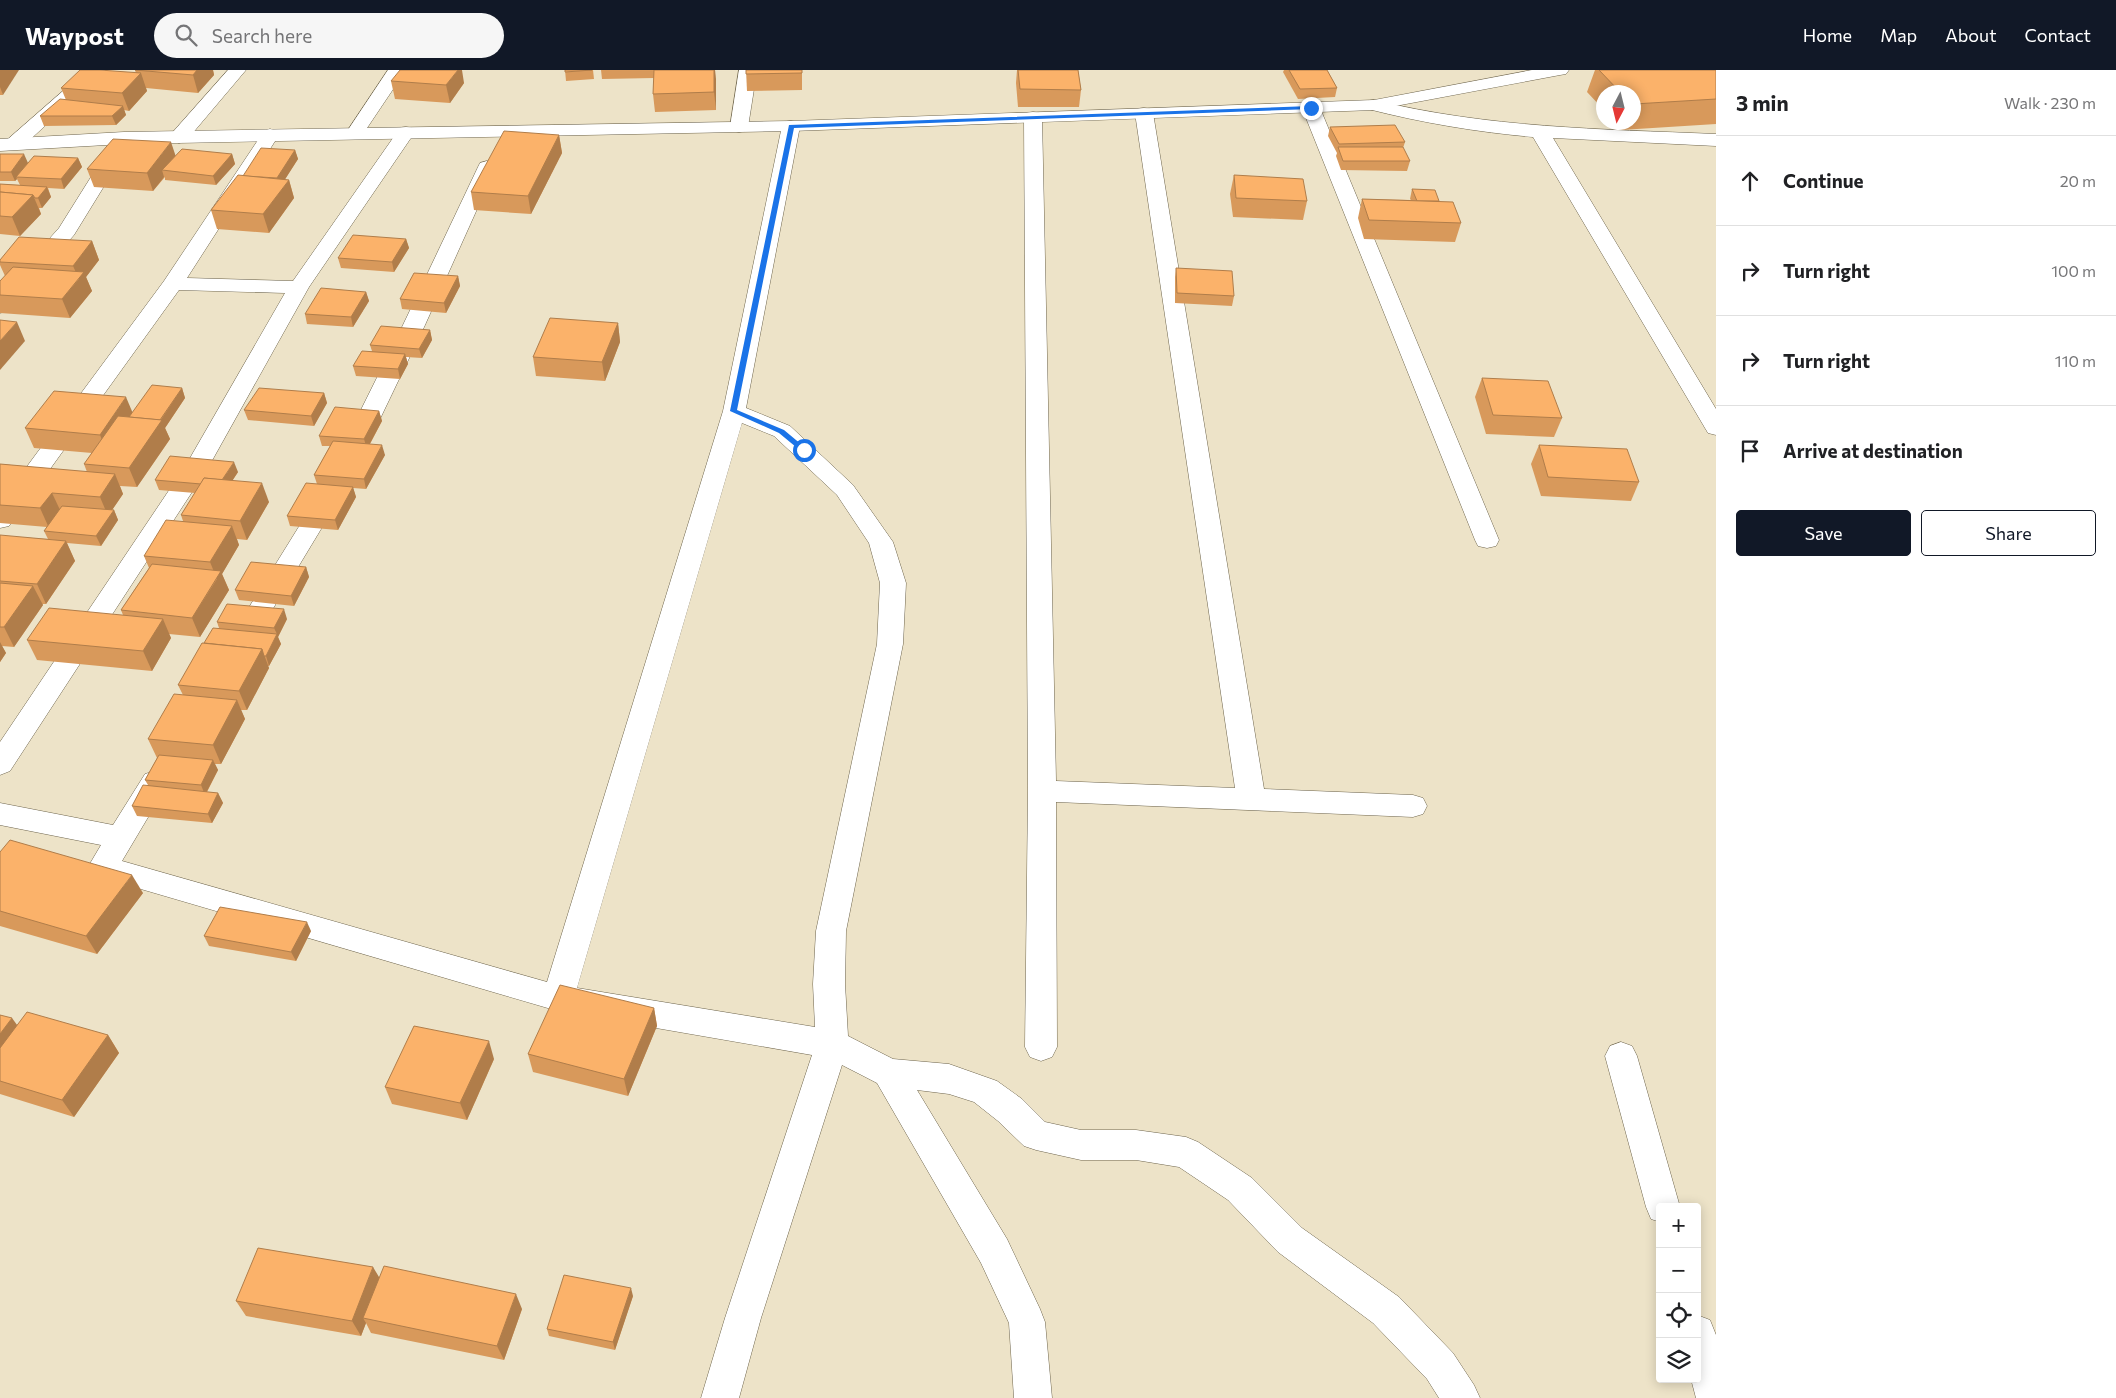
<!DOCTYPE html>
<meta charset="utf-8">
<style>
:root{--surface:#fff;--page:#f6f6f6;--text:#202124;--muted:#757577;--line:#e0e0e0;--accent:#111827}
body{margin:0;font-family:Commissioner,sans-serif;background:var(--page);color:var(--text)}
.controls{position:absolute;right:15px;bottom:15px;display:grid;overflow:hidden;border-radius:5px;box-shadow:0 2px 12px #0003}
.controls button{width:45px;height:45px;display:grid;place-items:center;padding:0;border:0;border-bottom:1px solid var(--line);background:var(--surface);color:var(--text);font:25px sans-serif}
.compass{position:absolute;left:1596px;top:15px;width:45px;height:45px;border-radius:50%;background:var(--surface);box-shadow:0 2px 12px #0003;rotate:187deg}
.stop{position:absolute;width:15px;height:15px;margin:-11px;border:4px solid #1a73e8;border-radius:50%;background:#fff}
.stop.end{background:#1a73e8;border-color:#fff;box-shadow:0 1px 5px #0008}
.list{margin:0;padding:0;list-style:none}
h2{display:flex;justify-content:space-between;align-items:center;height:65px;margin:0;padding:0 20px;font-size:21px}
h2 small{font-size:16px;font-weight:400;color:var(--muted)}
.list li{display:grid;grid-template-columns:32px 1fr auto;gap:15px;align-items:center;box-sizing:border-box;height:90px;padding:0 20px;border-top:1px solid var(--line)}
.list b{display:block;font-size:19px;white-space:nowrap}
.list em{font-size:16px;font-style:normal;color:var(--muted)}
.actions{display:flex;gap:10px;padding:15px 20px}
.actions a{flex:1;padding:11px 0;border:1px solid var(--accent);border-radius:5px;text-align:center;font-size:18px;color:var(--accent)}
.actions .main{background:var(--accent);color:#fff}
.icon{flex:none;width:28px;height:28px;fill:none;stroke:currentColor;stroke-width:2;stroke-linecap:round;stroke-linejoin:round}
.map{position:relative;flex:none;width:1716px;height:1328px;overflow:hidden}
header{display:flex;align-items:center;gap:30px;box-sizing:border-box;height:70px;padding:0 25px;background:var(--accent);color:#fff}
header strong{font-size:24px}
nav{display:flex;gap:28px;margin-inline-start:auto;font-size:18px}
.search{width:350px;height:45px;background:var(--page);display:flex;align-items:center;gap:12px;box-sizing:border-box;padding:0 18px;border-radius:28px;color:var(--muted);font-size:19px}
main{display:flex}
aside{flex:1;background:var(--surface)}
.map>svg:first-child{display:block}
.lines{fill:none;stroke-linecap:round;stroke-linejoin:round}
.street-casing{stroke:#6e654d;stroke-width:1}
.secondary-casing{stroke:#6e654d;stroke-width:1}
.street{fill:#fff;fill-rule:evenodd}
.secondary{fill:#fff;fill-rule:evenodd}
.wall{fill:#d8995b}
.shaded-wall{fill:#b07d4a}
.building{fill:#fbb26a;stroke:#b07d4a}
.route{fill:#1a73e8}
</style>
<header>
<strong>Waypost</strong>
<div class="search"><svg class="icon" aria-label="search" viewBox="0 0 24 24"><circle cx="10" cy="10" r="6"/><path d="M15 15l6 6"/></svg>Search here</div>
<nav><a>Home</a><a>Map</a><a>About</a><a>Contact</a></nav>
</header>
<main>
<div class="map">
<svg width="1716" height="1328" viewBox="0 0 1716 1328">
<rect width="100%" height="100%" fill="#ede3c8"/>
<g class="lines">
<defs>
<g id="street">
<polygon points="87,0 106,0 22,77 15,79 8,77 6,73 8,69"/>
<polygon points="228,0 246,0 186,71 179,73 172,71 170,67 172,63"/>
<polygon points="388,0 406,0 361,67 355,68 349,67 346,63"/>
<polygon points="739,0 757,0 748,57 745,61 739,62 733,61 730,57"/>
<path d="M1374 30C1489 58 1599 59 1716 64V76L1553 68 1716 339V365L1708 363 1705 358 1533 67C1477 62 1423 53 1368 39L1365 35 1368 31Z"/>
<polygon points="1311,33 1317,34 1320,38 1499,470 1496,476 1487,478 1478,476 1475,470 1302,38 1305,34"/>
<polygon points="1144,38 1150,39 1153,43 1264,719 1413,725 1423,728 1427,736 1423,744 1413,747 1056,732 1057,977 1052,987 1041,991 1030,987 1025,977 1028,721 1024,47 1027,43 1033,42 1039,43 1042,47 1056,711 1235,718 1135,43 1138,39"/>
<path d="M791 51 797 52 800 56 746 338 790 356 853 415 893 472 906 513 903 574 846 861 845 914 848 966 893 989 949 994 997 1011 1022 1029 1045 1052 1081 1060H1136L1186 1067 1198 1072 1252 1108 1302 1158 1399 1227 1453 1283 1474 1315 1480 1328H1439L1427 1309 1373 1253 1278 1182 1228 1130 1179 1097 1136 1090H1081L1036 1080 1024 1076 998 1051 974 1032 949 1024 917 1020 1007 1169 1040 1239 1045 1252 1052 1328H1014L1009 1253 981 1193 877 1013 842 995 761 1248 739 1328H701L725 1248 812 985 558 941 93 805 88 797 101 775 0 755V733L113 755 145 704 155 701 165 704 169 712 122 791 547 912 723 341 782 56 785 52ZM742 353 774 366 837 425 869 473 880 513 877 574 816 861 813 914 815 957 577 918Z"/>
<polygon points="406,57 412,58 415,62 309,217 209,396 10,701 0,705 0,672 186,395 285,223 179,220 9,456 0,458 0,433 164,211 264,61 270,59 276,61 279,65 187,208 293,211 400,58"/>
<polygon points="113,81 120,83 122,87 74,165 7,241 0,243 0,224 59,158 106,83"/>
<polygon points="487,91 494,93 496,97 425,255 368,374 364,379 356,381 348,379 344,374 403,255 478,97 480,93"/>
<polygon points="329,418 337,421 341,426 251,575 242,578 233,575 229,569 233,563 321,421"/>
<polygon points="1621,972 1632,976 1637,986 1680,1137 1660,1137 1660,1152 1651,1149 1646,1137 1605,986 1610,976"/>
<polygon points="1697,1245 1710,1250 1716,1265 1716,1328 1696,1328 1691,1309 1697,1309"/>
</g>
<polygon id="secondary" points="1532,0 1569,0 1566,4 1560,5 1374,40 791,61 124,74 0,81 0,69 124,62 791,51 1374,30"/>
</defs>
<!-- street casing -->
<use href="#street" class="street-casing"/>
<!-- secondary casing -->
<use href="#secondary" class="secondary-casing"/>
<!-- street -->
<use href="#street" class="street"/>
<!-- secondary -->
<use href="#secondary" class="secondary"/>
</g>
<!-- wall -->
<g class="wall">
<polygon points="0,0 3,25 0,25"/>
<polygon points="135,0 213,0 214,5 198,23 146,18 147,21 129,41 124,40 126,45 116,55 44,56 40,46 66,30 61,18 136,3"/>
<polygon points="565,0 593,0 594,9 566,11"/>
<polygon points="601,0 715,0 716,40 655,42 653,24 654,8 602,9"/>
<polygon points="746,0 802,3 802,20 747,21"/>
<polygon points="1017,0 1078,0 1081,20 1079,37 1018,37 1016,13"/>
<polygon points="1284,0 1327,0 1337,18 1335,27 1298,29 1283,2"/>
<polygon points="1595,0 1716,0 1716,54 1621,60 1615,52 1634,52 1634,22 1604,22 1604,40 1587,22"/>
<polygon points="391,11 464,13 450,33 395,29"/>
<polygon points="1330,57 1405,72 1403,78 1410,91 1407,101 1341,100 1336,86 1337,83 1328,66"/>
<polygon points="559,65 562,83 531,144 474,140 471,122"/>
<polygon points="295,80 298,89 285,109 289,110 294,128 269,163 217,159 211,140 243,106"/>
<polygon points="0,84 28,94 78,88 82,97 64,119 48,118 51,127 42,138 39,138 41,144 20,166 0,164 0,114 20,115 17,109 15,111 0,111"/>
<polygon points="232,84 235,94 216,115 165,110 165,107 153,121 94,117 87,99 176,86"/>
<polygon points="1234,105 1307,131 1303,150 1233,147 1230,124"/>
<polygon points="1412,119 1439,131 1461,153 1455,172 1364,169 1358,148 1362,129 1411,130 1410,129"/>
<polygon points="406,169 409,178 394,202 341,198 338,188"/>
<polygon points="92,171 99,190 86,207 92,221 70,248 0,243 0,225 5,206 0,195 0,190"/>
<polygon points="1176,198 1234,226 1232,236 1175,233 1175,207"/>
<polygon points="458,206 460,216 446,243 402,239 400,229"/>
<polygon points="366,222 369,231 353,257 307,254 305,244"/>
<polygon points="618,253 620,272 605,311 536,306 533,287"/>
<polygon points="430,260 432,270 422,288 406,287 408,294 400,309 356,306 353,296 372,281 370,275"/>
<polygon points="1482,308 1562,348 1554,367 1486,364 1475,327"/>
<polygon points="182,318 185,328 165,358 170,369 137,417 120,416 123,424 112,440 114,440 118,450 101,476 67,473 75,491 46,534 42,534 43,535 14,577 2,576 6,583 0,592 0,466 48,469 44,461 47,457 0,453 0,394 87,402 84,394 92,383 34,378 25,358 133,343"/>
<polygon points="324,323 327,333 314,356 248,350 244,340"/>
<polygon points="379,341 382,351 370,374 385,385 366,419 353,418 356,427 338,460 290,456 287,446 317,414 314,405 330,376 322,376 319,366"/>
<polygon points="1539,375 1639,412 1631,431 1541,426 1531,394"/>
<polygon points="238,402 232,411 269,432 247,470 237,469 239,475 222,504 229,520 200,567 169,564 171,568 152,601 37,590 27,570 123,545 121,540 149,498 144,486 183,451 181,445 195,423 159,420 155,410"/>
<polygon points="306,497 309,507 294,536 239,530 235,520"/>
<polygon points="287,549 278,567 281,574 269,596 268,596 269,598 247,640 241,640 245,649 221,694 215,694 218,700 207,722 218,723 223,733 212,753 137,746 132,736 148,715 145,710 157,688 148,669 183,625 178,615 204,573 219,558 217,552"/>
<polygon points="0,782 143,823 97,884 0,856"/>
<polygon points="311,861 296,891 209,876 204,866"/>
<polygon points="654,938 657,956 628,1026 533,1002 528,984"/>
<polygon points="0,945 17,955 108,965 119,983 74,1047 0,1024"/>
<polygon points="494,989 467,1050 392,1034 385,1017"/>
<polygon points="379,1208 522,1239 504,1290 371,1263 366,1253 361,1266 246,1246 236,1231"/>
<polygon points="633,1226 615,1280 549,1266 547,1259"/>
</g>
<!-- shaded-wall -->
<g class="shaded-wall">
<polygon points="0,0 19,0 3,25 0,17"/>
<polygon points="197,0 213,0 214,5 198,23 193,5"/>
<polygon points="458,0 462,0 464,13 450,33 446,15"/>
<polygon points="714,0 715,0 716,9 716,40 714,22"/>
<polygon points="141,3 147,21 129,41 122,23"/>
<polygon points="123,36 126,45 116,55 112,46"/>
<polygon points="559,65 562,83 531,144 528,126"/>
<polygon points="171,72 177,90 162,100 164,107 153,121 147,103"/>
<polygon points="295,80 298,89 277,122 274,112"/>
<polygon points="24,84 28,93 16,107 17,109 15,111 11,102"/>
<polygon points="232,84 235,94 216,115 213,106"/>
<polygon points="78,88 82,97 64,119 61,109"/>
<polygon points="289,110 294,128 269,163 263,144"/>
<polygon points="47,117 51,127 42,138 38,128"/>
<polygon points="33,125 41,144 20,166 12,147"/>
<polygon points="406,169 409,178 394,202 392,192"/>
<polygon points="92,171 99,190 86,207 92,221 70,248 62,229 79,209 73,196"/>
<polygon points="458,206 460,216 446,243 444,233"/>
<polygon points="366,222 369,231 353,257 351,247"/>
<polygon points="17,252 25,271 0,300 0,271"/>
<polygon points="618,253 620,272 605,311 602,292"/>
<polygon points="430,260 432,270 422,288 419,279"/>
<polygon points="405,284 408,294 400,309 398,299"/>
<polygon points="182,318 185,328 165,358 170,369 137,417 129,398"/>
<polygon points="324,323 327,333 314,356 311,346"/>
<polygon points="126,327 134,346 108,384 100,365"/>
<polygon points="379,341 382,351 367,379 364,369"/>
<polygon points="382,375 385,385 366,419 364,409"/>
<polygon points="234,392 238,402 223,425 219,415"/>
<polygon points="115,404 123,424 108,446 100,427"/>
<polygon points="262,413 269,432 247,470 240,451"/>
<polygon points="353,417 356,427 338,460 335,450"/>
<polygon points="52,423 61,442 49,458 40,438"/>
<polygon points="114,440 118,450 101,476 96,466"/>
<polygon points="232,456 239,475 222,504 229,520 200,567 192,548 217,509 210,492"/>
<polygon points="66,471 75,491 46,534 37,514"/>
<polygon points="306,497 309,507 294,536 291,526"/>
<polygon points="33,516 43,535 14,577 4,557"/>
<polygon points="284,539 287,549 278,567 281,574 269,596 266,586 277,564 274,558"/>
<polygon points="163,549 171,568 152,601 143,581"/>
<polygon points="0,572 6,583 0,592"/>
<polygon points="262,579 269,598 247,640 239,621"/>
<polygon points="237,630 245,649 221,694 213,675"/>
<polygon points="213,690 218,700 205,725 201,715"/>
<polygon points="218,723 223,733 212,753 208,744"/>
<polygon points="132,805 143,823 97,884 86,866"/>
<polygon points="307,852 311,861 296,891 291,882"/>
<polygon points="654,938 657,956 628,1026 624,1009"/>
<polygon points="12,948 25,966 0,1001 0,964"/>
<polygon points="108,965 119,983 74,1047 62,1030"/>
<polygon points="489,971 494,989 467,1050 460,1033"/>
<polygon points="373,1197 382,1212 363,1248 366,1253 361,1266 352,1251"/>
<polygon points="631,1218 633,1226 615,1280 613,1272"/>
<polygon points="516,1224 522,1239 504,1290 497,1276"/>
</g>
<!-- building -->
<g class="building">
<polygon points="80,0 100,0 141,3 122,23 61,18"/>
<polygon points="135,0 197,0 193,5"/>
<polygon points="400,0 458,0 446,15 391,11"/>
<polygon points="565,0 592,0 565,2"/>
<polygon points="654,0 714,0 714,22 653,24"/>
<polygon points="746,0 802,0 802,3 746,4"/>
<polygon points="1018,0 1078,0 1081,20 1020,19"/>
<polygon points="1289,0 1327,0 1337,18 1300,19"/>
<polygon points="1599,0 1716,0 1716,29 1634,34 1634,22 1620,22"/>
<polygon points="60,29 123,36 112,46 40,46"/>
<polygon points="1395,55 1405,72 1339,74 1330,57"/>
<polygon points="504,61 559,65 528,126 471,122"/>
<polygon points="113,69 171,72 147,103 87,99"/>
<polygon points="1338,77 1403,77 1410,91 1343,91"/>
<polygon points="261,78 295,80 277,108 243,106"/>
<polygon points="182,79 232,84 213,106 162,100"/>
<polygon points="0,84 24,84 11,102 0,102"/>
<polygon points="34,86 78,88 61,109 16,107"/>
<polygon points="238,105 289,110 263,144 211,140"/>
<polygon points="1234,105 1303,109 1307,131 1236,128"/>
<polygon points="0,114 47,117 38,128 35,128 33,125 0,122"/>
<polygon points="1412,119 1435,120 1439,131 1417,131"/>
<polygon points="0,122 33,125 12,147 0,146"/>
<polygon points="1362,129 1453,132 1461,153 1369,150"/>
<polygon points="353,165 406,169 392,192 338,188"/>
<polygon points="19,167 92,171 73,196 0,192 0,190"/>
<polygon points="13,197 84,202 62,229 0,225 0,211"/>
<polygon points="1176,198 1232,201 1234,226 1177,223"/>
<polygon points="414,203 458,206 444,233 400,229"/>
<polygon points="321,218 366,222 351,247 305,244"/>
<polygon points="550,248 618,253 602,292 533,287"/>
<polygon points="0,250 17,252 0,271"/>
<polygon points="381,256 430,260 419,279 370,275"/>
<polygon points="362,281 405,284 398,299 353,296"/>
<polygon points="1482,308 1548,311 1562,348 1493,345"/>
<polygon points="152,315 182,318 160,350 129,347"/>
<polygon points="259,318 324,323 311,346 244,340"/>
<polygon points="54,321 126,327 100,365 25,358"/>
<polygon points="335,337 379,341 364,369 319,366"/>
<polygon points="118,346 162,350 129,398 84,394"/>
<polygon points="333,371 382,375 364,409 314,405"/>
<polygon points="1539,375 1627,379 1639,412 1548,407"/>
<polygon points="170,386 234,392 222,410 204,408 201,414 155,410"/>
<polygon points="0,394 115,404 100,427 52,423 40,438 0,435"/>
<polygon points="204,408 262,413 240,451 181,445"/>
<polygon points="306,413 353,417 335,450 287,446"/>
<polygon points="62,436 114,440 96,466 44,461"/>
<polygon points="166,450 232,456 210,492 144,486"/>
<polygon points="0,465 66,471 37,514 0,511"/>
<polygon points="251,492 306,497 291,526 235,520"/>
<polygon points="152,494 221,501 192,548 121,540"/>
<polygon points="0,513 33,516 4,557 0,557"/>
<polygon points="227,534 284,539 274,558 217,552"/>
<polygon points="49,538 163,549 143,581 27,570"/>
<polygon points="213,558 277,564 266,586 264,586 262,579 204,573"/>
<polygon points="202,573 262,579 239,621 178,615"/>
<polygon points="174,624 237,630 213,675 148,669"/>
<polygon points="159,685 213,690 201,715 145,710"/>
<polygon points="143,715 218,723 208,744 132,736"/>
<polygon points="10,770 132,805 86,866 0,841 0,782"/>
<polygon points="220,837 307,852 291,882 204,866"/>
<polygon points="560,915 654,938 624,1009 528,984"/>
<polygon points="27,942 108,965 62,1030 0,1011 0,978"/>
<polygon points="0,945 12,948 0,964"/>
<polygon points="414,956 489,971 460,1033 385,1017"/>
<polygon points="258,1178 373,1197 352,1251 236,1231"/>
<polygon points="384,1196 516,1224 497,1276 363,1248"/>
<polygon points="564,1205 631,1218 613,1272 547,1259"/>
</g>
<!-- route -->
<polygon class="route" points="1311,36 1312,39 794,58 737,340 784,360 808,380 802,382 779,363 730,341 789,55"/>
</svg>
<div class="controls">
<button>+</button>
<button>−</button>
<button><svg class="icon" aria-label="locate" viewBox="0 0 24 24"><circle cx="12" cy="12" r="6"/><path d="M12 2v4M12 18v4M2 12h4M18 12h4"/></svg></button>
<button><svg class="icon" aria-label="layers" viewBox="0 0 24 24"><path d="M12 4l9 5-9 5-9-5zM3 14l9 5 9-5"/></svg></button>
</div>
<svg class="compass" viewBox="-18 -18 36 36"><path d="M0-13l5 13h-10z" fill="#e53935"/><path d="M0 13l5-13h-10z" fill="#757577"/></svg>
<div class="stop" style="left:804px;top:380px"></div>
<div class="stop end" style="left:1311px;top:38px"></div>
</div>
<aside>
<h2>3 min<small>Walk · 230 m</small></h2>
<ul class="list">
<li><svg class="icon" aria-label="ahead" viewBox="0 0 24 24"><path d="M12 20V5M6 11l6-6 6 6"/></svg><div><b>Continue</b></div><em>20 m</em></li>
<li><svg class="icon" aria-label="right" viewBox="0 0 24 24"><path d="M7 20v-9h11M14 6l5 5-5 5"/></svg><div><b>Turn right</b></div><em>100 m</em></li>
<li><svg class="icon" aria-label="right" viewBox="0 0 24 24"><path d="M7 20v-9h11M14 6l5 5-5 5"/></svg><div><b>Turn right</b></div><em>110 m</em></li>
<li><svg class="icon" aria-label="arrive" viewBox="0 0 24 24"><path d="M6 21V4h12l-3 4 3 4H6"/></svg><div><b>Arrive at destination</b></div></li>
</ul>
<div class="actions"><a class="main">Save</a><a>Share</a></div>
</aside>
</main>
